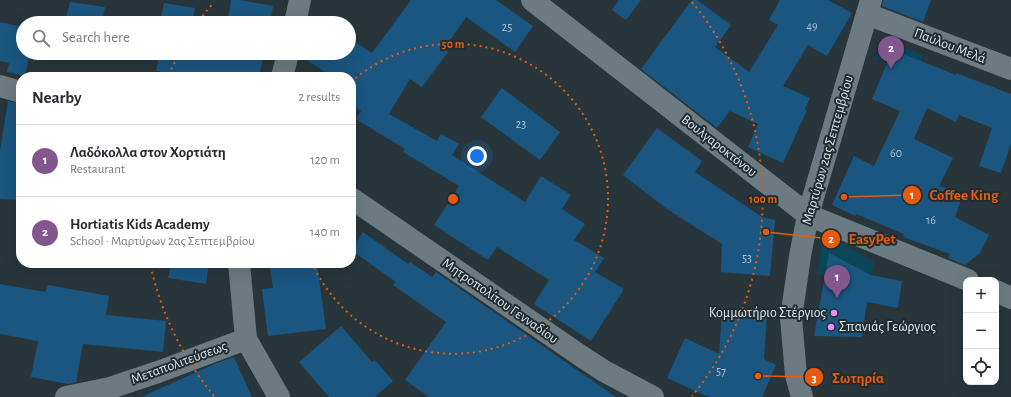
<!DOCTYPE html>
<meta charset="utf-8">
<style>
:root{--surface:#fff;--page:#f2f2f3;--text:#2b2b33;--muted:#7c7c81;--line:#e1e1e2;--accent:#82578d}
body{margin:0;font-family:"Alegreya Sans",sans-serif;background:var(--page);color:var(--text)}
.controls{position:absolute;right:12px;bottom:12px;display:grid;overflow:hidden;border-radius:8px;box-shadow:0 4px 16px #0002}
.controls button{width:36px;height:36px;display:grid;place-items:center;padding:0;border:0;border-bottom:1px solid var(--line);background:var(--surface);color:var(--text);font:20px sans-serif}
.you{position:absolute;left:477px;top:156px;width:14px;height:14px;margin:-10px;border:3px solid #fff;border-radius:50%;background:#1a73e8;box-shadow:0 0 0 6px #1a73e833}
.badge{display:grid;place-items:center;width:26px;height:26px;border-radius:50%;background:var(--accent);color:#fff;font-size:13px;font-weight:700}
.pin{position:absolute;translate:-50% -33px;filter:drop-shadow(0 1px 2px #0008)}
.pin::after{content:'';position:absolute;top:21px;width:14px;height:12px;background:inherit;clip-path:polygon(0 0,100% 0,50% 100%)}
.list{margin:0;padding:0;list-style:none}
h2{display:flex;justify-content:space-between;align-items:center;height:52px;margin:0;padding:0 16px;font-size:17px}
h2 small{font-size:13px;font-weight:400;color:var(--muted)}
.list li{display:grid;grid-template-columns:26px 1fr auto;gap:12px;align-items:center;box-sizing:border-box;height:72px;padding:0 16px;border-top:1px solid var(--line)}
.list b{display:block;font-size:15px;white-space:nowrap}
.list p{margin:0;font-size:13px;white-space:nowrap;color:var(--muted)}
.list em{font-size:13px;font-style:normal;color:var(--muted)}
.icon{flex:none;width:22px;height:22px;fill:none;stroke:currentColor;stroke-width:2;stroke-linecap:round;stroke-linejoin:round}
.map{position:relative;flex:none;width:1011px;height:397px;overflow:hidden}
.search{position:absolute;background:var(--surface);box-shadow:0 4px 16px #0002;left:16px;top:16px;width:340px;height:44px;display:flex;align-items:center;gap:10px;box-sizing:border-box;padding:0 14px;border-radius:22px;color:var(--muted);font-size:15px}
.panel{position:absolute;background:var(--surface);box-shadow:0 4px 16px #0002;left:16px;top:72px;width:340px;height:196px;border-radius:16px}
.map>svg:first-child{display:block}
.green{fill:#0c4759}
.building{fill:#1a5680}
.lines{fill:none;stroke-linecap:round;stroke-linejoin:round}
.minor{stroke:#6c7b81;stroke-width:22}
.ring{fill:none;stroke:#e8590c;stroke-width:2;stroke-dasharray:2 4}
.poi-dot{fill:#ec8cfb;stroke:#1f2c31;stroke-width:1.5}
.labels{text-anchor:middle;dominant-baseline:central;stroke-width:4;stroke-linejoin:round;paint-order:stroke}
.number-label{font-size:12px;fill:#afc5d2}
.street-label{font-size:14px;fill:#e1eaed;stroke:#1f2c31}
.poi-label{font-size:14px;fill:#e1eaed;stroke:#1f2c31;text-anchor:end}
.centre{fill:#e8590c;stroke:#1f2c31;stroke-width:2}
.ring-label{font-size:12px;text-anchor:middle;font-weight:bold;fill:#e8590c;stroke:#1f2c31;stroke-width:4;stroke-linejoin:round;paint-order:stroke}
.leader{fill:none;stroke:#e8590c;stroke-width:1.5}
.callout-dot{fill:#e8590c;stroke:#1f2c31;stroke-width:1.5}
.mark-label{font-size:12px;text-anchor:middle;font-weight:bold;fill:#fff}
.callout-label{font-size:15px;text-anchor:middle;font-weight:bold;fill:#e8590c;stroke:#1f2c31;stroke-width:4;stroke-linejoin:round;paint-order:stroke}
</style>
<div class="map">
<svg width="1011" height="397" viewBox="0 0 1011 397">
<rect width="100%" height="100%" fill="#28363b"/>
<!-- green -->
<g class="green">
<polygon points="883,39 923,55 921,61 887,47 881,61 876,59"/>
<polygon points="826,238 834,239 874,262 871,275 836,257 829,256 825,275 817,274 823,242"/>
</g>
<!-- building -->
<g class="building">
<polygon points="231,0 240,0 273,6 270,23 227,23"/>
<polygon points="411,0 496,0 533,26 515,52 466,17 444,49 448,52 422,87 410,79 389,114 437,141 441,134 459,144 452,155 525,202 541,176 571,195 562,209 585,224 574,240 604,258 595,272 624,289 591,341 534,304 549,280 497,247 488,260 434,225 459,186 403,152 405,149 356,119 361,111 351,105 351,77 333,77 300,56 300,53 349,53 349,38 372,53"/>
<polygon points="619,0 641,0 626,20 612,10"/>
<polygon points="692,0 697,0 731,25 715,47 749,72 778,25 769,20 780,0 828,0 852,13 827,56 808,45 783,86 810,98 805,109 807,110 783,163 748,147 758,124 730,111 717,128 641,69"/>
<polygon points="883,0 931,0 923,22 882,6"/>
<polygon points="70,2 105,7 102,23 65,23"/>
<polygon points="164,3 195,8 192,23 160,23"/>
<polygon points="0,22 23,27 23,53 30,53 25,76 7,72 9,63 0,61"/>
<polygon points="155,53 264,53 259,77 193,77 156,71 159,57 154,56"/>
<polygon points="901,53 956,75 956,73 1011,94 1011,144 1001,173 979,166 992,128 959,115 956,122 927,108 914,139 953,158 939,186 963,194 955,217 989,235 980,253 965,265 948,258 950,254 903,237 904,234 856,214 855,216 832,205 854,156 874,166 900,111 872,99 890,56 898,59"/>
<polygon points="502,88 560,132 540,160 481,117"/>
<polygon points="8,101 21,104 21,186 20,200 0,199 0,151"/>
<polygon points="657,128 702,161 695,172 762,217 775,220 770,276 721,272 722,244 667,209 623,175"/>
<polygon points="363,232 408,264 410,262 432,277 436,272 616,397 429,397 405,380 446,322 393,285 396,282 351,250"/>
<polygon points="829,253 871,275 902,281 898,308 867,302 862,337 814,336"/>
<polygon points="171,263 209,263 206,284 168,278"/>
<polygon points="295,263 296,263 297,267 317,264 326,329 268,336 262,289 273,288 270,266"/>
<polygon points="0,284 45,292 48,285 109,296 106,315 166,321 163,352 83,344 76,382 68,384 31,377 38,341 0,334"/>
<polygon points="722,312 767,316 764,359 776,365 762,397 709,397 667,378 685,338 719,354"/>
<polygon points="341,326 372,362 375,360 393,381 375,397 329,397 299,362"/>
<polygon points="234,357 252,397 141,397 217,363"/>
</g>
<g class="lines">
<!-- minor -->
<g class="minor">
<polyline points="532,0 808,215 968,280"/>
<polyline points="867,14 1011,69"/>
<polyline points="295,23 300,0"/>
<polyline points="282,77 288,53"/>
<polyline points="0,86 21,92"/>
<polyline points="351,198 581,356 604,371 653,397"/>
<polyline points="239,263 246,339 279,397"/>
<polyline points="996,291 1011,298"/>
<polyline points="66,397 110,388 158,372 246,339"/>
<polyline points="802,397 796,375 791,318 800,256 808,215 871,0"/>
</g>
</g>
<!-- distance rings -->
<g class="ring">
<path d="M351 82A155 155 0 1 1 312 263"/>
<path d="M214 396A310 310 0 0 1 150 263M169 75A310 310 0 0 1 179 53M199 21A310 310 0 0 1 214 2M692 2A310 310 0 0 1 692 396"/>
</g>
<!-- markers -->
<g class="poi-dot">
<circle cx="834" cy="313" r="4"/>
<circle cx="831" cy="327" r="4"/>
</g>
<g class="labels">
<!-- number labels -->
<g class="number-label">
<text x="812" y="26">49</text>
<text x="507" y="27">25</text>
<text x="521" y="124">23</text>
<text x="896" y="153">60</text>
<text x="931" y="220">16</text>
<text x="747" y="258">53</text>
<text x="721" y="371">57</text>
</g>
<!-- street labels -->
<g class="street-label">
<text transform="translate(950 46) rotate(21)">Παύλου Μελά</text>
<text transform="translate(719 146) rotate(38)">Βουλγαροκτόνου</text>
<text transform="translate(828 150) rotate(-74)">Μαρτύρων 2ας Σεπτεμβρίου</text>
<text transform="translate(500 301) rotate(35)">Μητροπολίτου Γενναδίου</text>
<text transform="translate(179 363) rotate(-20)">Μεταπολιτεύσεως</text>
</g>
<!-- poi labels -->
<g class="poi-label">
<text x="826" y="313">Κομμωτήριο Στέργιος</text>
<text x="839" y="327" text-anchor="start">Σπανιάς Γεώργιος</text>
</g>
</g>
<circle cx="453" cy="199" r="6" class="centre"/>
<g class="ring-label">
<text x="453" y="48">50 m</text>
<text x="763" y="203">100 m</text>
</g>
<!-- callouts -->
<path class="leader" d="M844 197L912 195M766 232L831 239M758 376L814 377"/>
<g class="callout-dot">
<circle cx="844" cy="197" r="4"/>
<circle cx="766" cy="232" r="4"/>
<circle cx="758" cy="376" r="4"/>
<circle cx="912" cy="195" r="10"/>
<circle cx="831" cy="239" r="10"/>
<circle cx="814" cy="377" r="10"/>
</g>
<g class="mark-label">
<text x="912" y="199">1</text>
<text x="831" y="243">2</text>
<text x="814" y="382">3</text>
</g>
<g class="callout-label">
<text x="964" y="200">Coffee King</text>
<text x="872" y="244">EasyPet</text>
<text x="858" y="383">Σωτηρία</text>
</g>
</svg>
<div class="controls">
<button>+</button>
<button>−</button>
<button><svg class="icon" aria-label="locate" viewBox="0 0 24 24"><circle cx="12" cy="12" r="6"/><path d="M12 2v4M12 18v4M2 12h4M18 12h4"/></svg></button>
</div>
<div class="you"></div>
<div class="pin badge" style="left:837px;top:298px">1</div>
<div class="pin badge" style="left:891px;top:69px">2</div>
<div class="search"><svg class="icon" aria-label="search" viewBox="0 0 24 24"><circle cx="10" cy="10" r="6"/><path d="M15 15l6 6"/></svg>Search here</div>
<section class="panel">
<h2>Nearby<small>2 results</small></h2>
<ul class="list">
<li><span class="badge">1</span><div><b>Λαδόκολλα στον Χορτιάτη</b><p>Restaurant</p></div><em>120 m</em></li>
<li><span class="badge">2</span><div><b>Hortiatis Kids Academy</b><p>School · Μαρτύρων 2ας Σεπτεμβρίου</p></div><em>140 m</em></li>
</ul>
</section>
</div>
